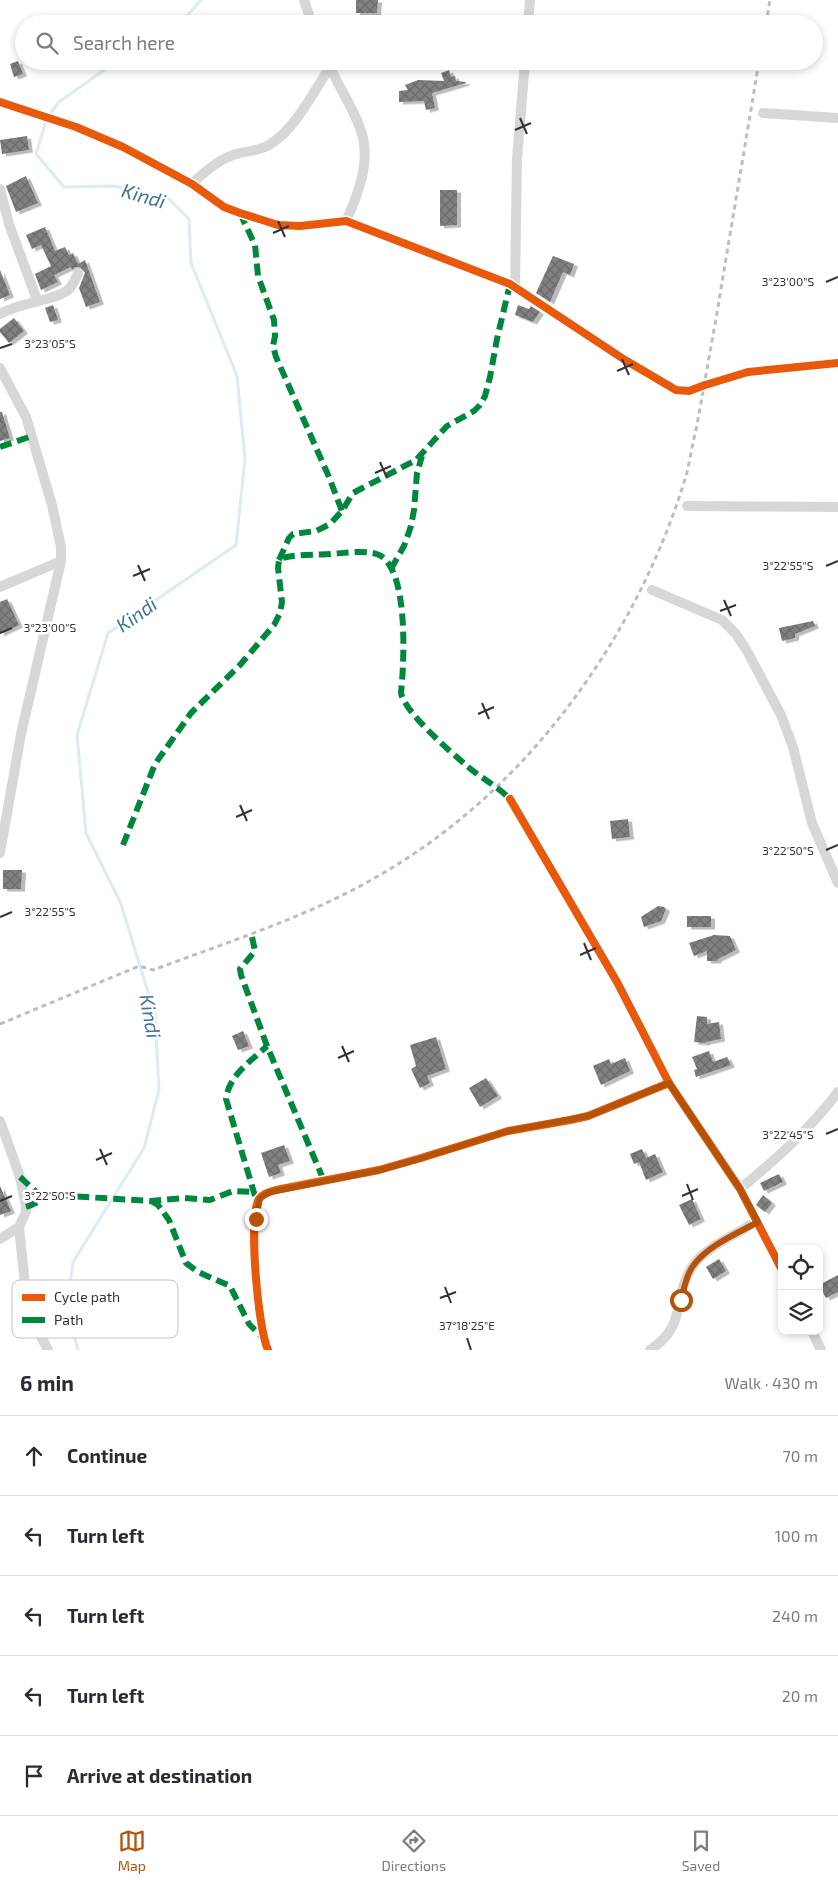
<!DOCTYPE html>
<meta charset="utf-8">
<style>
:root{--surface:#fff;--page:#f7f7f7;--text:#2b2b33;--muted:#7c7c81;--line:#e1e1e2;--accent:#b45309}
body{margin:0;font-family:"Exo 2",sans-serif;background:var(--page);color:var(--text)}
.controls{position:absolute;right:15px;bottom:15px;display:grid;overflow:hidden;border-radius:10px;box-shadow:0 2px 8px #0003}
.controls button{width:45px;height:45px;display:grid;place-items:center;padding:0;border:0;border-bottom:1px solid var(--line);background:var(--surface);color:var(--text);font:25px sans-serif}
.stop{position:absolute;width:15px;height:15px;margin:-11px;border:4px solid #b45309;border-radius:50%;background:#fff}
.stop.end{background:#b45309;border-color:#fff;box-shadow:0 1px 5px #0008}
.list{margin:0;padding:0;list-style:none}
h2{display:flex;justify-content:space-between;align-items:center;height:65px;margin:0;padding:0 20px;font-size:21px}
h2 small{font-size:16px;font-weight:400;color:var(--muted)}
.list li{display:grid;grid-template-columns:32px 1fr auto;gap:15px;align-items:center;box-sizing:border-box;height:80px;padding:0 20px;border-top:1px solid var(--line)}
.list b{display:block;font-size:19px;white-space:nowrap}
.list em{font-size:16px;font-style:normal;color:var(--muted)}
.icon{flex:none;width:28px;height:28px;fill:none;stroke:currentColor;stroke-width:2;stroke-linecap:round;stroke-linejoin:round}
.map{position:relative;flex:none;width:838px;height:1350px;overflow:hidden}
.search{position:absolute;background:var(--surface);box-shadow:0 2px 8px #0003;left:15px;right:15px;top:15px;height:55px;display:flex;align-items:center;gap:12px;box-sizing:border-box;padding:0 18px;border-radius:28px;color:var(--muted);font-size:19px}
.sheet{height:465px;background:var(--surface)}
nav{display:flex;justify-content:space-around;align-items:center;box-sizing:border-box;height:70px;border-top:1px solid var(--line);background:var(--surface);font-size:14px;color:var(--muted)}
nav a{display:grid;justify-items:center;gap:2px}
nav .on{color:var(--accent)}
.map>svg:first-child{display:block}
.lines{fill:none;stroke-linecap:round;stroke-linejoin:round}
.stream{stroke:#ddebf3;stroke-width:3}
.building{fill:url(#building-cross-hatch);filter:url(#shadow)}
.street{stroke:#d7d7d7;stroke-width:10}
.rail{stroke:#bebebe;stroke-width:3;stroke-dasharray:5 4;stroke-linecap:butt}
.quiet{stroke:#00873e;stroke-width:6;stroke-dasharray:12 6;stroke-linecap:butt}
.cycleway-casing{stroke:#fff;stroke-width:11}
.cycleway{stroke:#e8590c;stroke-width:8}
.route{stroke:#b45309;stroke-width:6}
.ticks{fill:none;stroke:#333;stroke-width:2}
.labels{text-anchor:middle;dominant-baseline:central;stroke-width:5;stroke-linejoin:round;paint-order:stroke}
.water-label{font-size:20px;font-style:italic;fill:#3f7597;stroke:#fff}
.key{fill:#fff;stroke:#c2c2c2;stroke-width:1}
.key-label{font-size:14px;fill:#333}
.ticks-label{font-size:12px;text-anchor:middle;fill:#333;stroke:#fff;stroke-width:5;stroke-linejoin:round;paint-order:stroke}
</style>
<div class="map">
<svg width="838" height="1350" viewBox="0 0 838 1350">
<defs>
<pattern id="building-cross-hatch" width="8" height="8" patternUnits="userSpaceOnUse" patternTransform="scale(1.25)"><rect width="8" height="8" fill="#818181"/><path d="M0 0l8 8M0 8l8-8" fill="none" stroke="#6a6a6a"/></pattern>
<filter id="shadow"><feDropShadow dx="4" dy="2.5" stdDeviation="0" flood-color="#0004"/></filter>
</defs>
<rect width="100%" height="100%" fill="#fff"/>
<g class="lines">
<!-- stream -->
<g class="stream">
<polyline points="180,24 201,0"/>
<polyline points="78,1350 67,1308 73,1262 144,1148 159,1090 155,1015 121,904 86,833 77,735 108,633 236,545 245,459 237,376 191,263 189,219 168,198 114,186 64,187 36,154 47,118 59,102 117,61"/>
</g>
</g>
<!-- building -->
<g class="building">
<polygon points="356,0 378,0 377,13 356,13"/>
<polygon points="18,61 23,74 14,77 10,64"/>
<polygon points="449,70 451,77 455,76 456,81 466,82 466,83 432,93 435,108 426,110 424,101 399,102 399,91 408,90 405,85 418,80 444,81 441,73"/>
<polygon points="27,136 29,150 2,154 0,140"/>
<polygon points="26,176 38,203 16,212 6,186"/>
<polygon points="440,190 457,190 457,225 440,226"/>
<polygon points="45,227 55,251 65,247 69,255 73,253 78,264 85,260 100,302 86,307 79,288 85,273 80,267 75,267 72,270 71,267 54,275 58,282 41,290 35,274 51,266 41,245 32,249 26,235"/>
<polygon points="553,256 574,264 570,275 563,272 550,302 536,293"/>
<polygon points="0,270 10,295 0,299"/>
<polygon points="53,305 58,320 50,322 45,308"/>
<polygon points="518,305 529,309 531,306 540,312 533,322 515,315"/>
<polygon points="14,318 24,331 9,343 0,332 0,329"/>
<polygon points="0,412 2,412 10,438 0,441"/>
<polygon points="7,599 19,625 0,634 0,602"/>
<polygon points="813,621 815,626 795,634 795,638 782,641 779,628"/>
<polygon points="628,819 630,837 612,839 610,821"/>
<polygon points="3,870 22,870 21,889 3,889"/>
<polygon points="658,906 664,907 666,909 661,921 644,927 641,917"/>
<rect x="687" y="916" width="24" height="11"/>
<polygon points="714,935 730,936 736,950 718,959 717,961 707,961 707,951 694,956 689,943"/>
<polygon points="697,1016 707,1017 707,1024 719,1022 721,1039 706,1042 706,1043 694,1042"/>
<polygon points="243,1031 249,1046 238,1050 232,1036"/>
<polygon points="436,1037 446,1069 427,1076 430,1083 420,1088 411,1069 416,1066 410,1045"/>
<polygon points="709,1051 713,1062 727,1057 731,1065 696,1077 694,1070 697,1069 692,1057"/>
<polygon points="625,1058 630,1071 601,1085 593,1066 609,1059 611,1064"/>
<polygon points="486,1078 498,1096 480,1107 469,1088"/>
<polygon points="284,1145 290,1161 278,1165 281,1173 269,1177 261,1153"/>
<polygon points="642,1149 646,1158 655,1154 663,1172 646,1180 639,1162 634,1164 630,1154"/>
<polygon points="779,1174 783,1182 764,1191 760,1183"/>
<polygon points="0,1186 11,1211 0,1215"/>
<polygon points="763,1195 772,1203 765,1212 756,1205"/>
<polygon points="692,1199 701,1219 689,1225 679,1205"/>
<polygon points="719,1259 726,1271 713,1279 706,1267"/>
<polygon points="838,1275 838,1292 826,1298 819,1285"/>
</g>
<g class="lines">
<!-- street -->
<g class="street">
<polyline points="304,0 312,24"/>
<polyline points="528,24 530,0"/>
<path d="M328 62C337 85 352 105 360 128 372 158 359 193 346 221"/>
<polyline points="0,102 76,127 123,147 192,184 224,207 240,213 278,225 300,226 346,221 510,284 625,360 676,390 689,391 705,385 748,372 838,363"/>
<polyline points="763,113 838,118"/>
<path d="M192 184C205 171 219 159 236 154 247 151 259 151 269 145 295 130 314 91 330 67"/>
<polyline points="0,189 9,224 37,300"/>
<polyline points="515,287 517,159 525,61"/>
<path d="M0 314C20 302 54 301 68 290 73 286 75 279 78 273"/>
<polyline points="0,368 26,417 52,505 61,547 61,561 21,734 0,853"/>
<polyline points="687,506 838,507"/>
<polyline points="0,587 61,561"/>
<polyline points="652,590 722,620 736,634 747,651 781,715 793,747 812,823 838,883"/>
<polyline points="510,799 617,982 669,1083 740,1189 782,1270"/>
<polyline points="0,1121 20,1177 26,1207 26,1212 19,1227 0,1239"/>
<path d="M740 1189C775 1160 810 1129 838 1092"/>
<polyline points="19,1227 27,1304 29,1313 48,1350"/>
<polyline points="812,1331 821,1350"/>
<path d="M268 1350C258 1329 248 1218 259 1199 263 1193 270 1192 276 1190L379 1170 421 1158 508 1131 570 1120 588 1116 669 1083"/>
<path d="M650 1350C688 1325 672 1299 692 1267 704 1248 738 1233 757 1221"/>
</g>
<!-- rail -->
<g class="rail">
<polyline points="766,24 770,0"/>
<path d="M0 1024 139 966 153 970C236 939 323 912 398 864 536 778 639 631 686 476 690 461 692 445 696 430 703 393 709 356 716 319 730 233 745 147 759 61"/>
</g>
<!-- quiet -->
<g class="quiet">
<polyline points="240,213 255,245 258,276 274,320 275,336 273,346 276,357 329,477 342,511"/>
<polyline points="0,447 32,436"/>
<polyline points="279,560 289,538 293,534 316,531 330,524 342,511 353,493 416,460 447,426 474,411 480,405 485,396 490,377 497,339 510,284"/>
<polyline points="391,569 404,546 411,526 414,510 417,473 422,456"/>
<path d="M123 845 155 764 191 713 240 665 274 625 280 613 282 602 278 568 279 560C286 554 319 555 331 554 344 553 370 549 381 556 409 574 404 664 401 693 405 713 451 752 467 766 481 778 497 786 510 799"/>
<polyline points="252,937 255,951 240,969 241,975 267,1046 324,1181"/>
<polyline points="20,1177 43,1198"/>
<path d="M255 1196 226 1099C229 1075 251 1061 267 1046"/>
<polyline points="151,1201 158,1205 169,1220 186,1263 198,1272 230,1286 249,1324 263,1338"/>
<path d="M26 1207C36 1204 43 1198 52 1195L151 1201 184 1198 210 1200 233 1191 253 1192"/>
</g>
<defs>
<g id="cycleway">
<polyline points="0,102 76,127 123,147 192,184 224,207 240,213 278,225 300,226 346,221 510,284 625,360 676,390 689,391 705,385 748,372 838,363"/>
<polyline points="510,799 617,982 669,1083 740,1189 782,1270"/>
<path d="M268 1350C258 1329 248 1218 259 1199 263 1193 270 1192 276 1190L379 1170 421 1158 508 1131 570 1120 588 1116 669 1083"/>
</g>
</defs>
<!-- cycleway casing -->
<use href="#cycleway" class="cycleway-casing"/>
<!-- cycleway -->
<use href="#cycleway" class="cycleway"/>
</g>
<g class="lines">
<!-- route -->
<path class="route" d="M256 1219 260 1198 270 1192 380 1170 422 1158 508 1131 588 1116 669 1083 740 1189 758 1222C736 1234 707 1246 693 1266 686 1275 684 1289 681 1300"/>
</g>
<!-- ticks -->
<path class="ticks" d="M520 118 527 134M515 130 531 123M278 221 285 237M273 233 289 226M826 282 838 277M0 348 12 344M622 359 629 375M617 371 633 364M380 462 387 478M375 473 391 466M138 565 145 581M826 566 838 561M133 576 150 569M724 600 731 616M720 611 736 605M0 633 12 628M482 703 489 719M478 714 494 707M240 805 247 821M236 817 252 810M826 850 838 845M0 917 12 912M584 943 591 960M580 955 596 948M342 1046 349 1062M338 1058 354 1051M826 1134 838 1129M100 1149 107 1165M96 1160 112 1153M687 1184 693 1200M682 1196 698 1189M0 1201 12 1196M445 1287 451 1303M440 1298 456 1292M467 1338 471 1350"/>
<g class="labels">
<!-- water labels -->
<g class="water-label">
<text transform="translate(144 195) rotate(16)">Kindi</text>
<text transform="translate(136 614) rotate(-35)">Kindi</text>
<text transform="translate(151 1016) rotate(80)">Kindi</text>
</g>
</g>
<!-- legend -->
<rect x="12" y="1280" width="166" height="58" rx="8" class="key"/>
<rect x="22" y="1294" width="23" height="7" fill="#e8590c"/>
<rect x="22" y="1317" width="23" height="6" fill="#00873e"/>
<g class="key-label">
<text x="54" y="1302">Cycle path</text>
<text x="54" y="1325">Path</text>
</g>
<g class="ticks-label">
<text x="788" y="286">3°23'00"S</text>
<text x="50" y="348">3°23'05"S</text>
<text x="788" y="570">3°22'55"S</text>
<text x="50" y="632">3°23'00"S</text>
<text x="788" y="855">3°22'50"S</text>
<text x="50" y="916">3°22'55"S</text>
<text x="788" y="1139">3°22'45"S</text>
<text x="50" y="1200">3°22'50"S</text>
<text x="467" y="1330">37°18'25"E</text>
</g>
</svg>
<div class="controls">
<button><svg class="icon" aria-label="locate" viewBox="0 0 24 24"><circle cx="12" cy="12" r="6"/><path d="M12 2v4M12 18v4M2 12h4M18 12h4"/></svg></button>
<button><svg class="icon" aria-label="layers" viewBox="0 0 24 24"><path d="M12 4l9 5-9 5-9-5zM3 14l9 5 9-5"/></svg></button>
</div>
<div class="stop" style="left:681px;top:1300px"></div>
<div class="stop end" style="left:256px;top:1219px"></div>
<div class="search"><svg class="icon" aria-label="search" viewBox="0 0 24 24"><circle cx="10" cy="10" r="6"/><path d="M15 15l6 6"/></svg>Search here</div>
</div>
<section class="sheet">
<h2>6 min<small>Walk · 430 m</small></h2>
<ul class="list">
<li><svg class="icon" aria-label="ahead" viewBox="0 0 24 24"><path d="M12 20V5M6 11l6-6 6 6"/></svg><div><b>Continue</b></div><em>70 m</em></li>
<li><svg class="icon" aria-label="left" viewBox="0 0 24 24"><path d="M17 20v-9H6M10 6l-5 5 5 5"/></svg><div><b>Turn left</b></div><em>100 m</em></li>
<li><svg class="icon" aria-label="left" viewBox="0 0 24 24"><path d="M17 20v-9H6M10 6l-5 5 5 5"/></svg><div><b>Turn left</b></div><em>240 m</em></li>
<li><svg class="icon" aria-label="left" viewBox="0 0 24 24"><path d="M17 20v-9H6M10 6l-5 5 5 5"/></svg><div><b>Turn left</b></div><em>20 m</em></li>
<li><svg class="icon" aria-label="arrive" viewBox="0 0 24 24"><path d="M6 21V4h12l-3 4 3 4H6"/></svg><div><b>Arrive at destination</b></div></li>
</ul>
</section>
<nav>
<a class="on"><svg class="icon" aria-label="map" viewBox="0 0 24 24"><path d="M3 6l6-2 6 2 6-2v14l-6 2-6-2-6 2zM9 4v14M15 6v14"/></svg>Map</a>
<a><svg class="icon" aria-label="directions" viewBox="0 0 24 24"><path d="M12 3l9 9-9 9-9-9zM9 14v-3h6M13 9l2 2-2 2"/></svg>Directions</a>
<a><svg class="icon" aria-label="saved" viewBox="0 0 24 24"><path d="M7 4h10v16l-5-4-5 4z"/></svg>Saved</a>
</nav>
